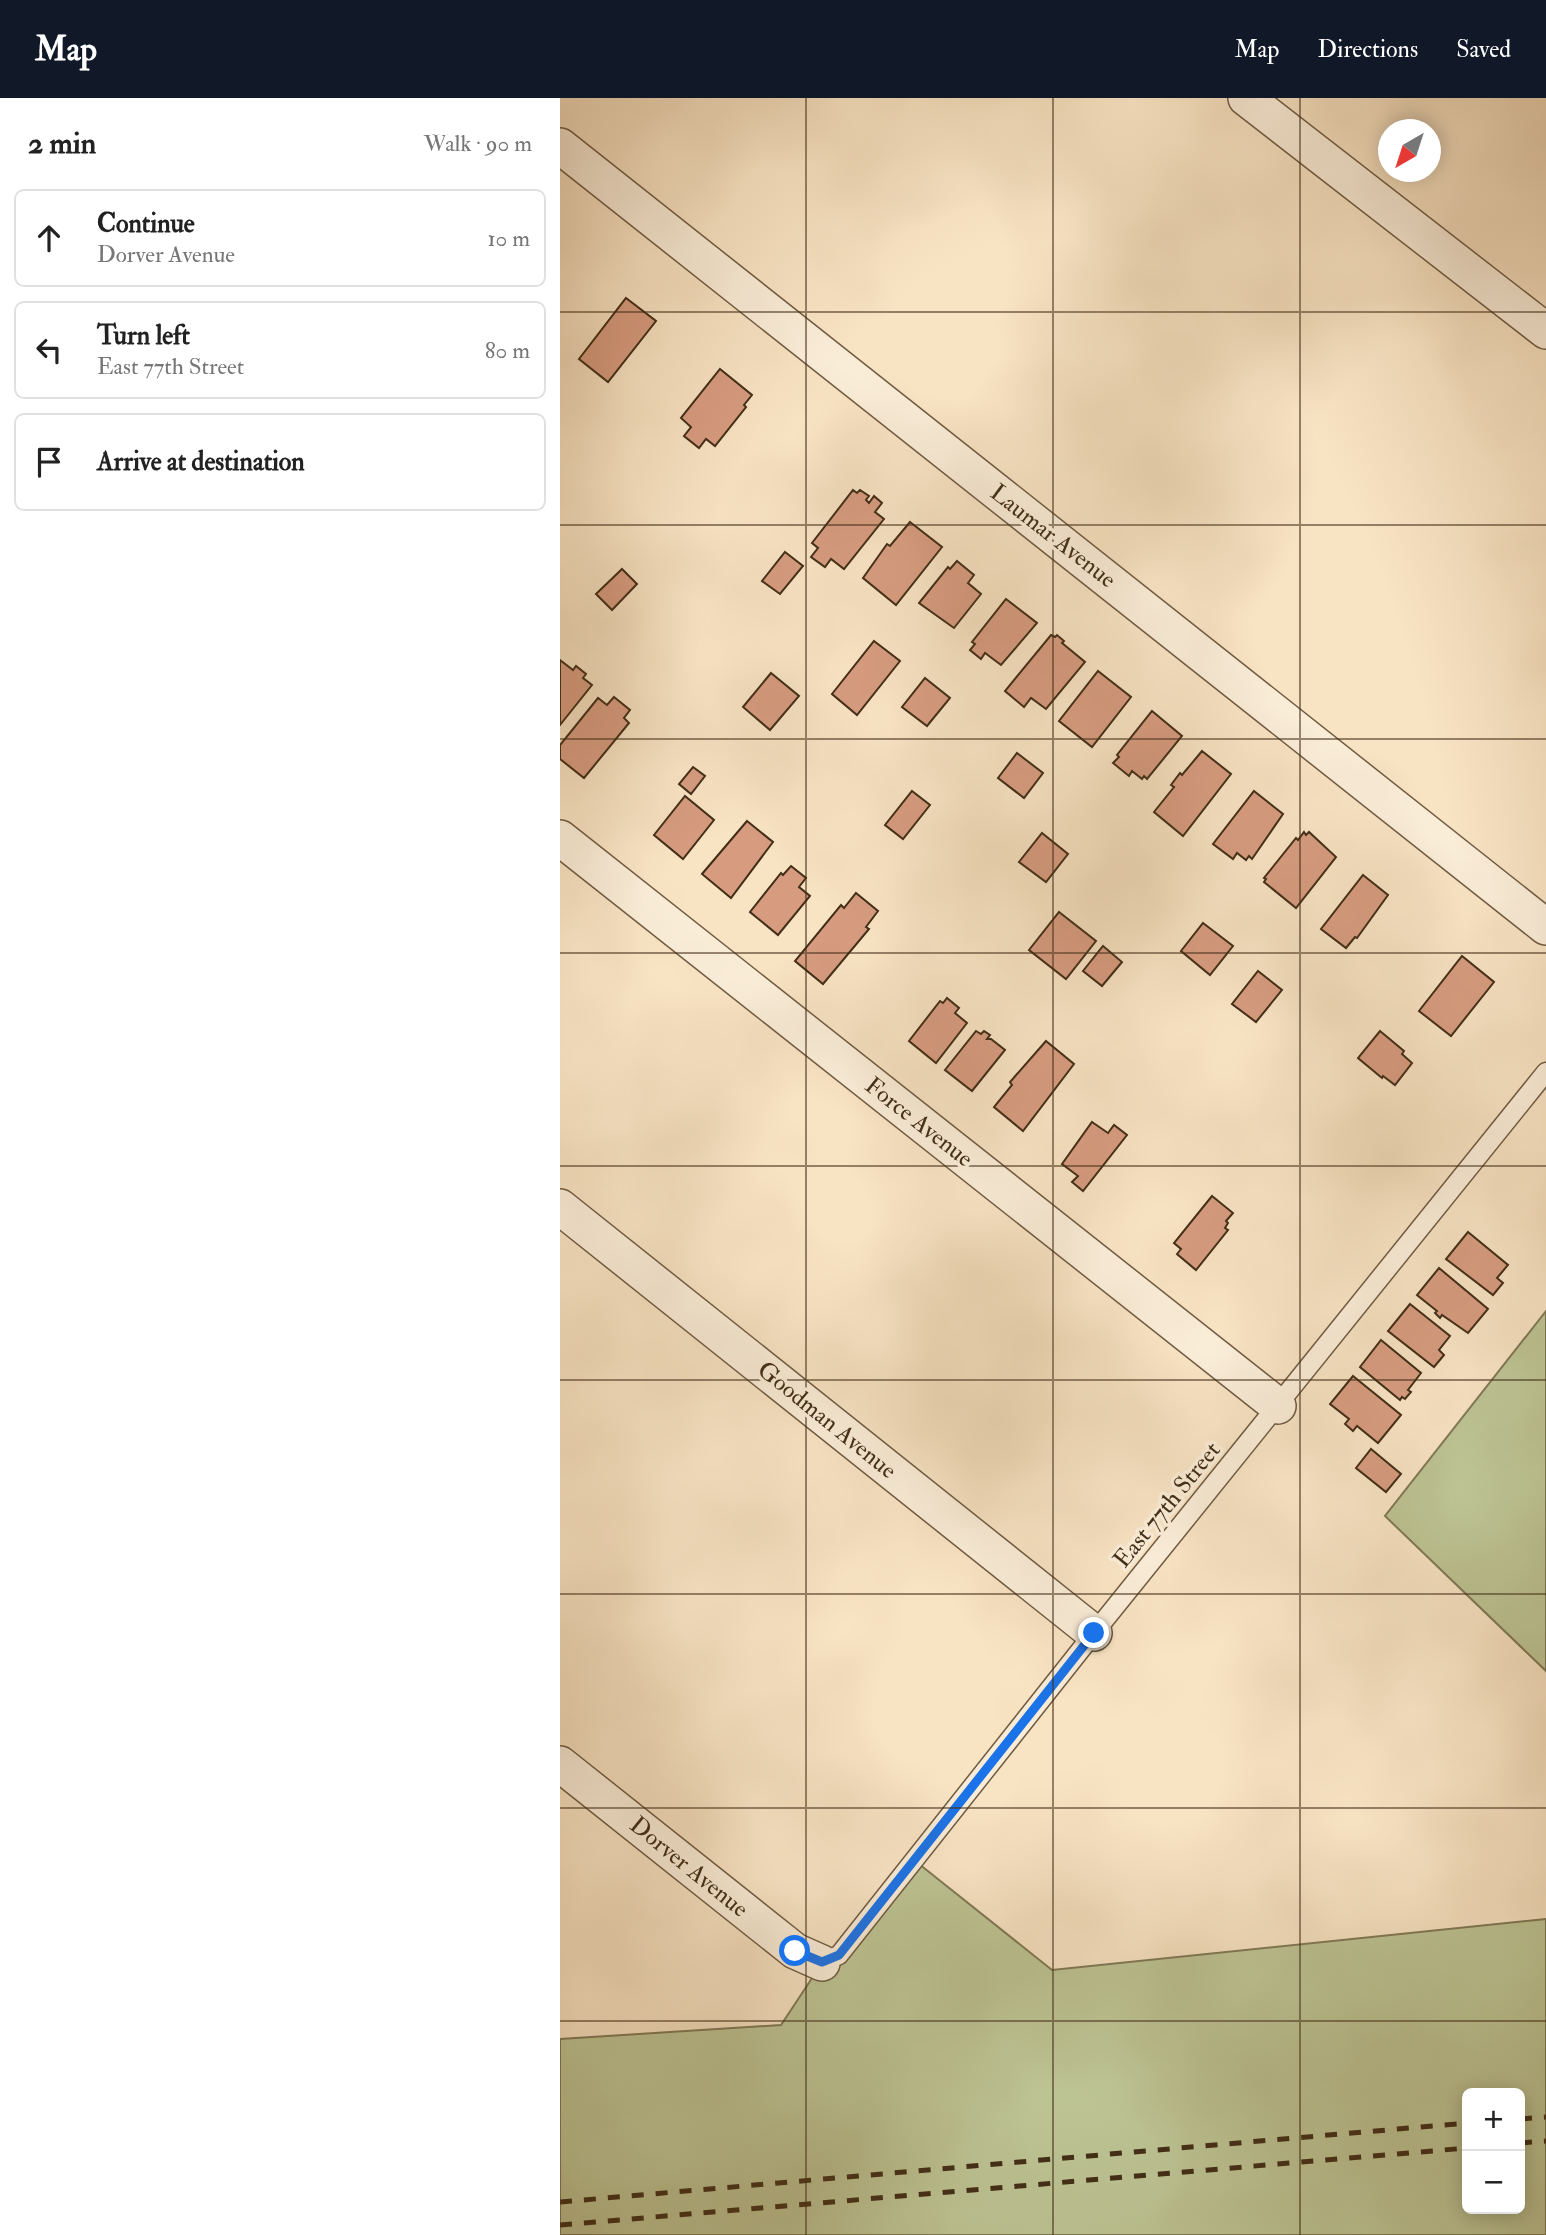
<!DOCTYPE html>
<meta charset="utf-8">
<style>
:root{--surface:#fff;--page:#f6f6f6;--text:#222;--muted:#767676;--line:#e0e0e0;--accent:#111827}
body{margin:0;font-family:"IM FELL Double Pica",serif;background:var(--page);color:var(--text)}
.controls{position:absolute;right:21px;bottom:21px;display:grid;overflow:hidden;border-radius:10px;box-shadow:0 4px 18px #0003}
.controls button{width:63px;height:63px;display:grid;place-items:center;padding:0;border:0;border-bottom:2px solid var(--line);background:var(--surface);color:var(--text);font:35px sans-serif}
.compass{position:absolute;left:818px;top:21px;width:63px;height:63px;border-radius:50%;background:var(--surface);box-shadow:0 4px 18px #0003;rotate:219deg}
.stop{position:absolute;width:21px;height:21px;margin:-16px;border:5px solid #1a73e8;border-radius:50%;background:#fff}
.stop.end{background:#1a73e8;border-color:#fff;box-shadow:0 2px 7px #0008}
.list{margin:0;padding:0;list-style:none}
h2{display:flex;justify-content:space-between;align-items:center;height:91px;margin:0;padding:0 28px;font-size:30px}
h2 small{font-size:23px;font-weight:400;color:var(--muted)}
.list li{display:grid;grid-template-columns:46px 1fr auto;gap:21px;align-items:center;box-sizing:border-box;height:98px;margin:0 14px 14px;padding:0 14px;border:2px solid var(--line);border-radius:10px}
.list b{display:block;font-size:26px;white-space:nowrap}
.list p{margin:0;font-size:23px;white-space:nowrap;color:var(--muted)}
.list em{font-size:23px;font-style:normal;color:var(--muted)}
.icon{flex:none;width:38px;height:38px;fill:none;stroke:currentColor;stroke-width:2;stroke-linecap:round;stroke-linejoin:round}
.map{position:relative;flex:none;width:986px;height:2137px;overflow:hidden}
header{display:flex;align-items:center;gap:42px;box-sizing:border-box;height:98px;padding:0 35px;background:var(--accent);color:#fff}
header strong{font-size:33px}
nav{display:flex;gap:38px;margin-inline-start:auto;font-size:24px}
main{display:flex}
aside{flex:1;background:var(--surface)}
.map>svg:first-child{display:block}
.green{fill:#bdc494;stroke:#807956;stroke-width:2;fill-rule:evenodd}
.building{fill:#d79c80;stroke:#422e17;stroke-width:2}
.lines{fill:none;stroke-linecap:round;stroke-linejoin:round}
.lane-casing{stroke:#705b42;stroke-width:21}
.street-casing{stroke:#705b42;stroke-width:38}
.lane{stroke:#faedd8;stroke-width:18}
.street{stroke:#faedd8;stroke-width:35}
.rail{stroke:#422e17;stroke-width:5;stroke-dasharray:12 12;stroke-linecap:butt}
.route{stroke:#1a73e8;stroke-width:9}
.grid{fill:none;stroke:#422e17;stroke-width:2;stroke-opacity:0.55}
.labels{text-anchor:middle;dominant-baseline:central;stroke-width:7;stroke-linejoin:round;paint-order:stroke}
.street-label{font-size:24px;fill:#422e17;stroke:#faedd8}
</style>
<header>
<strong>Map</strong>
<nav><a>Map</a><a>Directions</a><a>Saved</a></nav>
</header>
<main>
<aside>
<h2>2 min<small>Walk · 90 m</small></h2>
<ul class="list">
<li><svg class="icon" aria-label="ahead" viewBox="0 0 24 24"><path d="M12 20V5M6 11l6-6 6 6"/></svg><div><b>Continue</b><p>Dorver Avenue</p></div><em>10 m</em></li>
<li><svg class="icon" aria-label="left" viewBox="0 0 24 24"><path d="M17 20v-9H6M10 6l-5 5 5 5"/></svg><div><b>Turn left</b><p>East 77th Street</p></div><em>80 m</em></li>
<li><svg class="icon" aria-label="arrive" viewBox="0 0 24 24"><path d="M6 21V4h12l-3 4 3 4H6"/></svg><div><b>Arrive at destination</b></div></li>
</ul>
</aside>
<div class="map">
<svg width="986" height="2137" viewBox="0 0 986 2137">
<rect width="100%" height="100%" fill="#f8e3c3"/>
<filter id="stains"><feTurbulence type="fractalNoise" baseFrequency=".00286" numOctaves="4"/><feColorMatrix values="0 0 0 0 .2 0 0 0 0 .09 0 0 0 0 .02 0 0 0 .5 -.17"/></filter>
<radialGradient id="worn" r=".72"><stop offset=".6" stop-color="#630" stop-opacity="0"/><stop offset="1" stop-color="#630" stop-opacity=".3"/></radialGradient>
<!-- green -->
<g class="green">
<polygon points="986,1213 986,1573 825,1418"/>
<path d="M354 1762 492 1872 986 1821V2137H0V1941L221 1927 262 1865ZM907 1995H960V2111H907Z"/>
</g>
<!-- building -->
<g class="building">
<polygon points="66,200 96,223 48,284 19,261"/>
<polygon points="160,271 192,297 184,307 186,309 155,348 146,341 139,350 124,338 131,329 121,320"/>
<polygon points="293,392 297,395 300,392 309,398 306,402 309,405 314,398 322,405 315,414 324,421 284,471 271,461 265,469 251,459 258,450 252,445"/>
<polygon points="350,424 382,449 336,507 303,480 327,446 330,448"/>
<polygon points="225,454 243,468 220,496 202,483"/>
<polygon points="397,463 414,477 408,485 421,496 394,530 359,505 388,469 390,471"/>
<polygon points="62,471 77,486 52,512 36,496"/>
<polygon points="446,501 477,525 441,567 425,555 421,561 410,552 415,546 412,544"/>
<polygon points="491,537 495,539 497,537 504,543 502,545 525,564 486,611 471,600 464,609 445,593"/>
<polygon points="314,543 340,563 297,617 272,596"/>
<polygon points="0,562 13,572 16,568 26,576 23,580 32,587 0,627"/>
<polygon points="538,573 571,599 532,649 499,623"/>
<polygon points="211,575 239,598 210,632 183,609"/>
<polygon points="365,580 390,600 367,628 342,609"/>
<polygon points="54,599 70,612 64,620 69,625 24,680 0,661 0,647 38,600 47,607"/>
<polygon points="592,613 622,638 587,681 584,678 582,681 572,673 569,678 553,665 559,659 557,657"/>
<polygon points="642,653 671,676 623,738 594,714 614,689 611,687 620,675 622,677"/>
<polygon points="457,655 483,675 464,700 438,680"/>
<polygon points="133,669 145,678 131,696 119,686"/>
<polygon points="352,693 370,707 343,741 325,727"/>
<polygon points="694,693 723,716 692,761 689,758 686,762 677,755 673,761 653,746"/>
<polygon points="125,698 154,722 123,761 94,737"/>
<polygon points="187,723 213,744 171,800 142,776"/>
<polygon points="744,734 746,737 749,734 776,759 736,810 704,784 706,781 704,780 736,740 738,742"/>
<polygon points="482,735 508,756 486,784 459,764"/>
<polygon points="231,768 246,780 239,789 250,798 218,837 190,814 221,775 223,777"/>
<polygon points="803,777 828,797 797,840 795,839 786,850 761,831"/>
<polygon points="296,795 318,813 306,829 309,831 263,886 235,863 281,807 284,810"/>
<polygon points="499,814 536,843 506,881 469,852"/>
<polygon points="643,825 673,848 650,877 621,853"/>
<polygon points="543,848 562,864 542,888 523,873"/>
<polygon points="902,858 934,884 891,938 859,913"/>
<polygon points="698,873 722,892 696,924 672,906"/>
<polygon points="387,900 399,910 395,915 407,925 376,965 349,943 380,903 383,905"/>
<polygon points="416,933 421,936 424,933 430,937 427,941 431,941 445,952 412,993 385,972"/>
<polygon points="820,933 844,953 842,956 852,965 835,987 823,978 822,980 798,960"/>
<polygon points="486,943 514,966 463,1033 434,1009 452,987 450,984"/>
<polygon points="532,1024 548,1035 554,1027 567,1037 523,1093 512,1084 518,1078 502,1066"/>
<polygon points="652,1098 673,1115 666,1123 668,1125 665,1130 668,1132 636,1172 617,1156 621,1151 614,1145"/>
<polygon points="908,1134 948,1167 937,1180 943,1185 933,1197 886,1161"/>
<polygon points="879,1170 928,1211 908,1235 882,1217 880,1220 875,1215 877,1213 857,1197"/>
<polygon points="850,1206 890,1238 879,1252 884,1257 874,1269 828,1233"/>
<polygon points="821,1242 861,1275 848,1292 851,1294 845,1301 842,1299 840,1302 800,1269"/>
<polygon points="793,1278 841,1317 818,1345 797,1328 793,1333 785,1326 789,1321 770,1306"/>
<polygon points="811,1351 841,1376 826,1394 796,1370"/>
</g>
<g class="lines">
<defs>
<polyline id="lane" points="262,1865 279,1857 534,1535 986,974"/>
<g id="street">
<polyline points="686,0 986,233"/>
<polyline points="0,48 986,829"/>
<polyline points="0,740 718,1308"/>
<polyline points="0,1109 534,1535"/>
<polyline points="0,1666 235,1853 262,1865"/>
</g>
</defs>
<!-- lane casing -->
<use href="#lane" class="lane-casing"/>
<!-- street casing -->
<use href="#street" class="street-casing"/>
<!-- lane -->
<use href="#lane" class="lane"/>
<!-- street -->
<use href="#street" class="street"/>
<!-- rail -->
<g class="rail">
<polyline points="960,2021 986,2019"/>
<polyline points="960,2045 986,2043"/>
<polyline points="0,2104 907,2025"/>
<polyline points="0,2127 907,2050"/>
</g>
</g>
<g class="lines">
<!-- route -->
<polyline class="route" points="235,1853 262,1864 279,1857 534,1535"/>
</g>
<!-- grid -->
<path class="grid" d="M246 0V2137M493 0V2137M740 0V2137M0 214H986M0 427H986M0 641H986M0 855H986M0 1068H986M0 1282H986M0 1496H986M0 1710H986M0 1923H986"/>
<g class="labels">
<!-- street labels -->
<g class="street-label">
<text transform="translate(493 438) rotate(38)">Laumar Avenue</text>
<text transform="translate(359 1024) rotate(38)">Force Avenue</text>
<text transform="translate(267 1322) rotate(39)">Goodman Avenue</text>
<text transform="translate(607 1407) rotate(-51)">East 77th Street</text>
<text transform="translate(129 1769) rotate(39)">Dorver Avenue</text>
</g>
</g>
<rect width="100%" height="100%" filter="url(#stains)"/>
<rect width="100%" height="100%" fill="url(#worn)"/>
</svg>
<div class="controls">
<button>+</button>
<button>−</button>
</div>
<svg class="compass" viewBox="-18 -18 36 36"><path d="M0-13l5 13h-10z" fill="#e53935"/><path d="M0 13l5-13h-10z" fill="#767676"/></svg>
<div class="stop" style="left:235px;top:1853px"></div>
<div class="stop end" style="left:534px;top:1535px"></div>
</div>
</main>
